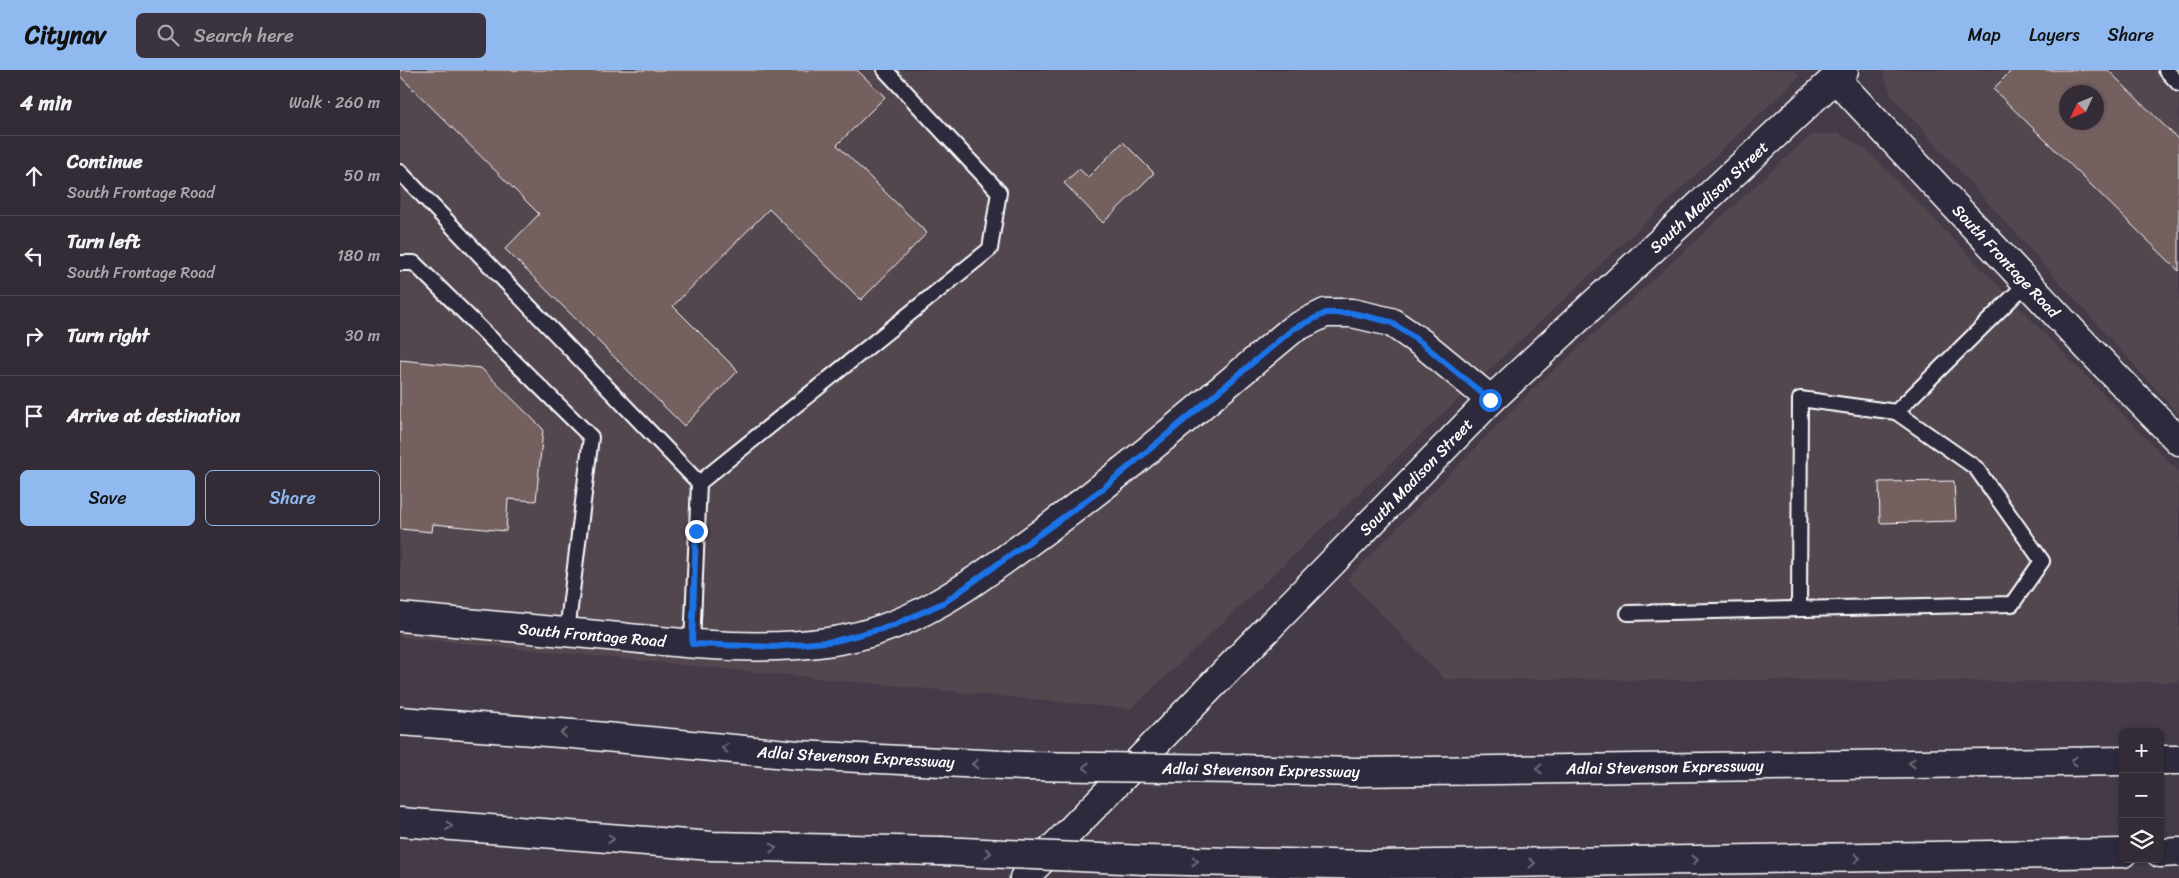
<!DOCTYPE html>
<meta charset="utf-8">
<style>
:root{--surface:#332c36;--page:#3b343e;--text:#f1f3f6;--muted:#a9a7ad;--line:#4e4851;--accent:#90b9f0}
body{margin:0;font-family:Sriracha,sans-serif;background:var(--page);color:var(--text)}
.controls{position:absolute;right:15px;bottom:15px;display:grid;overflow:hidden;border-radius:8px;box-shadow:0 1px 4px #0004}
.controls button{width:45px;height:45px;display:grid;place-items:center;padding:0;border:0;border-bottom:1px solid var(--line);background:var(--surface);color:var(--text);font:25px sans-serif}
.compass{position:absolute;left:1659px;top:15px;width:45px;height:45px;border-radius:50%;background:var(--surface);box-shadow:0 1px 4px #0004;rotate:226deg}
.stop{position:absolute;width:15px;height:15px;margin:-11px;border:4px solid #1a73e8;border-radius:50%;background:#fff}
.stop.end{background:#1a73e8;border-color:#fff;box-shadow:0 1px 5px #0008}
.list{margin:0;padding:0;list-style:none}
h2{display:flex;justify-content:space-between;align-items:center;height:65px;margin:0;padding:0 20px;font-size:21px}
h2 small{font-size:16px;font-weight:400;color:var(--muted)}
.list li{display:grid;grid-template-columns:32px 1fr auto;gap:15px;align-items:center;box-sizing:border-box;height:80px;padding:0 20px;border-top:1px solid var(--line)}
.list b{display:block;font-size:19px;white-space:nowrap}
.list p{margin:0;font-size:16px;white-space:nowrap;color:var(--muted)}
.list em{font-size:16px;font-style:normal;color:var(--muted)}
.actions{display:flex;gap:10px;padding:15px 20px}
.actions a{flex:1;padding:11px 0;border:1px solid var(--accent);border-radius:8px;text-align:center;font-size:18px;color:var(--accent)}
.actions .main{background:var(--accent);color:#111}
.icon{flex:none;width:28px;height:28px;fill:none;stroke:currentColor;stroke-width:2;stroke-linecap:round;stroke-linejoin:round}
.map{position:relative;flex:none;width:1779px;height:808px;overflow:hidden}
header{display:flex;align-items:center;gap:30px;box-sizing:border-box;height:70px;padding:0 25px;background:var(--accent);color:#111}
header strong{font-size:24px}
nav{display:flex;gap:28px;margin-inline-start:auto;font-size:18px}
.search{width:350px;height:45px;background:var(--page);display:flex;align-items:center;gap:12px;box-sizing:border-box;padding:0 18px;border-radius:8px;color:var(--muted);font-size:19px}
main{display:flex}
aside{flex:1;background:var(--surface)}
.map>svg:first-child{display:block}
.built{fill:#524650;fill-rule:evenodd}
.building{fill:#746161;stroke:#fff;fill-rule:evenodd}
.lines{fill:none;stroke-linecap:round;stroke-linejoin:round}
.service-casing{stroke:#fff;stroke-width:18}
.minor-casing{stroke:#fff;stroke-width:31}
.tertiary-casing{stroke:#fff;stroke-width:31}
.motorway-casing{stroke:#fff;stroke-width:31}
.service{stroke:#2f2a3d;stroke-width:14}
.minor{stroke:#2f2a3d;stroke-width:28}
.tertiary{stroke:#2f2a3d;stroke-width:28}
.motorway{stroke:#2f2a3d;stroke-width:28}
.motorway-bridge-casing{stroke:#fff;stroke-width:31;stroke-linecap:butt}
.motorway-bridge{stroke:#2f2a3d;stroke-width:28}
.oneway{stroke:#6d6a77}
.route{stroke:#1a73e8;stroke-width:6}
.labels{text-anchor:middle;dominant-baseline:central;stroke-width:4;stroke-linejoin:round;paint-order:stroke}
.street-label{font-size:16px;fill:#fff;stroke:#2f2a3d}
</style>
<header>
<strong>Citynav</strong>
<div class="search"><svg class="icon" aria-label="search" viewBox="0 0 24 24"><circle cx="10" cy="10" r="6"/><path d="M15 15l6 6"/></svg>Search here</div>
<nav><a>Map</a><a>Layers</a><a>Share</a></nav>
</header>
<main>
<aside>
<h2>4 min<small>Walk · 260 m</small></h2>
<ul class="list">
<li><svg class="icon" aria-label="ahead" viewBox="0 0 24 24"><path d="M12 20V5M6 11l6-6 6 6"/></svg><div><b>Continue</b><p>South Frontage Road</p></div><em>50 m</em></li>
<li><svg class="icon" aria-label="left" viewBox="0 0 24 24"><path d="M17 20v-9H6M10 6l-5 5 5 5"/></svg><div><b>Turn left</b><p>South Frontage Road</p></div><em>180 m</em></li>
<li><svg class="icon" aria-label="right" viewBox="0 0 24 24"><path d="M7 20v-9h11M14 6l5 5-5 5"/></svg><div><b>Turn right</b></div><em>30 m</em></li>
<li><svg class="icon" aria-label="arrive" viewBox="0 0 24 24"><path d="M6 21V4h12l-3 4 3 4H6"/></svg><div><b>Arrive at destination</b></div></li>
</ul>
<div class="actions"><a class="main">Save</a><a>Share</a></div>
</aside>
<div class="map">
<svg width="1779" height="808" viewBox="0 0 1779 808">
<rect width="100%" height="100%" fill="#443a48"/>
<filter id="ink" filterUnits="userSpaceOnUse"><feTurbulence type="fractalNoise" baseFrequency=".02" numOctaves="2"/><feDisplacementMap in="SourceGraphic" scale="10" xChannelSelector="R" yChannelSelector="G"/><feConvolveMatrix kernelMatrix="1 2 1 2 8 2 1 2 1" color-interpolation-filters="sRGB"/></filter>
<g filter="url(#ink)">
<!-- built -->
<g class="built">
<polygon points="0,0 1394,0 1400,6 731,639 0,567"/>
<path d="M1482 0H1779V345L1492 26ZM1666 22H1696V52H1666Z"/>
<polygon points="1439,63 1469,82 1779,402 1779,612 1044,609 947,509 1132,320 1411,65"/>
</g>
<!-- building -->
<g class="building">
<polygon points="0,0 457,0 485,27 437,75 527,163 461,230 369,139 273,236 338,301 284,356 105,179 139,144 0,6"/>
<path d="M1612 0H1708L1779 70V201L1593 19ZM1666 22H1696V52H1666Z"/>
<polygon points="723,72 754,103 703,153 664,113 679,99 688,107"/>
<polygon points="0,290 81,298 143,359 136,431 108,429 106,461 33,454 32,462 0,459"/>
<polygon points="1554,411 1556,451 1480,453 1479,412"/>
</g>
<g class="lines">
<defs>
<g id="service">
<polyline points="1766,0 1779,14"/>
<polyline points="0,102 299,413 292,574"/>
<polyline points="0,193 14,193 191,367 167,562"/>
<polyline points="299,413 590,179 599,122 485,0"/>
<polyline points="1399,539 1400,329 1496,342"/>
<polyline points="1228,543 1612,534 1642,491 1576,398 1496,342 1627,213"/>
</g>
<g id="minor">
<polyline points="1436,9 1688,278 1779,371"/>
<path d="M0 547C73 554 146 560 219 567 290 574 363 582 434 571 517 558 575 511 640 464 728 400 810 328 893 259L925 243H952L991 252 1023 274 1091 330"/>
</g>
<polyline id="tertiary" points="624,808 1091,330 1444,0"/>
<g id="motorway">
<polyline points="0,651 173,664 398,685 624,696"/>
<polyline points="1760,690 1779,690"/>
<polyline points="839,699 957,702 1723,691"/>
<polyline points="0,752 312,776 540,781"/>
<polyline points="1760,783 1779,782"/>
<polyline points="746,790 974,795 1723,783"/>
</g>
</defs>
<!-- service casing -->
<use href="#service" class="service-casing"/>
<!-- minor casing -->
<use href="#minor" class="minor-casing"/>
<!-- tertiary casing -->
<use href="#tertiary" class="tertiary-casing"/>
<!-- motorway casing -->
<use href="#motorway" class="motorway-casing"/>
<!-- service -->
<use href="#service" class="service"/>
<!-- minor -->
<use href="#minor" class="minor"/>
<!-- tertiary -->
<use href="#tertiary" class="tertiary"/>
<!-- motorway -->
<use href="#motorway" class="motorway"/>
<defs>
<g id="motorway-bridge">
<polyline points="624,696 839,699"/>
<polyline points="540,781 746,790"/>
</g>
</defs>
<!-- motorway-bridge casing -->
<use href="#motorway-bridge" class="motorway-bridge-casing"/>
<!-- motorway-bridge -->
<use href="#motorway-bridge" class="motorway-bridge"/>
</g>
<!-- one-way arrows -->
<defs><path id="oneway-chevron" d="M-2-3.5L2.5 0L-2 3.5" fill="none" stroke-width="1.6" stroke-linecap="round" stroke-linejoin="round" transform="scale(1.25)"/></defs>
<g class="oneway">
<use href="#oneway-chevron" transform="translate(164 663) rotate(-176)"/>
<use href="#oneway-chevron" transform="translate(325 678) rotate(-175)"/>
<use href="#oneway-chevron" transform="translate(1674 691) rotate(180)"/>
<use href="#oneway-chevron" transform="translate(1512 693) rotate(179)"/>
<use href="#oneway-chevron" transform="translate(575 694) rotate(-177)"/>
<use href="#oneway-chevron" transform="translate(686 697) rotate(-179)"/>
<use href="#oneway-chevron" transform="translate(1139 699) rotate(179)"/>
<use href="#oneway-chevron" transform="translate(49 756) rotate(5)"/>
<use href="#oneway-chevron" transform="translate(211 769) rotate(4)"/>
<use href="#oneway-chevron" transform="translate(373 778) rotate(1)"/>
<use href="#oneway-chevron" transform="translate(588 783) rotate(2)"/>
<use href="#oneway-chevron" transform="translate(1457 788) rotate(-1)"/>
<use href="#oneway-chevron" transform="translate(1295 790) rotate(-1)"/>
<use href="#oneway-chevron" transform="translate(795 791) rotate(1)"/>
<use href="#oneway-chevron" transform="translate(1132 793) rotate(-1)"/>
</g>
</g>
<g class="lines" filter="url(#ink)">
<!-- route -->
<polyline class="route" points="296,461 292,574 374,577 435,571 492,556 545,532 701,420 893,259 926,243 952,243 991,252 1023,274 1090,330"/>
</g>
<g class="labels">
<!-- street labels -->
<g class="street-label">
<text transform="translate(1309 127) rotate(-43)">South Madison Street</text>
<text transform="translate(1606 191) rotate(47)">South Frontage Road</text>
<text transform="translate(1016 407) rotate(-46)">South Madison Street</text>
<text transform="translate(192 565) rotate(5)">South Frontage Road</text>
<text transform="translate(456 687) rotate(3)">Adlai Stevenson Expressway</text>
<text transform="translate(1265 697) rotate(-1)">Adlai Stevenson Expressway</text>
<text transform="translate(861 700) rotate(1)">Adlai Stevenson Expressway</text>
</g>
</g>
</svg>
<div class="controls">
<button>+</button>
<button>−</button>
<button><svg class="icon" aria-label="layers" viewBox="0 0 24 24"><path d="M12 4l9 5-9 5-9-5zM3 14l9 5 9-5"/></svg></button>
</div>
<svg class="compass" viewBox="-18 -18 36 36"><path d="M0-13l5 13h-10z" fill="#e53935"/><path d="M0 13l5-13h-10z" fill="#a9a7ad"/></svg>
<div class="stop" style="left:1090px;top:330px"></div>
<div class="stop end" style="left:296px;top:461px"></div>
</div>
</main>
